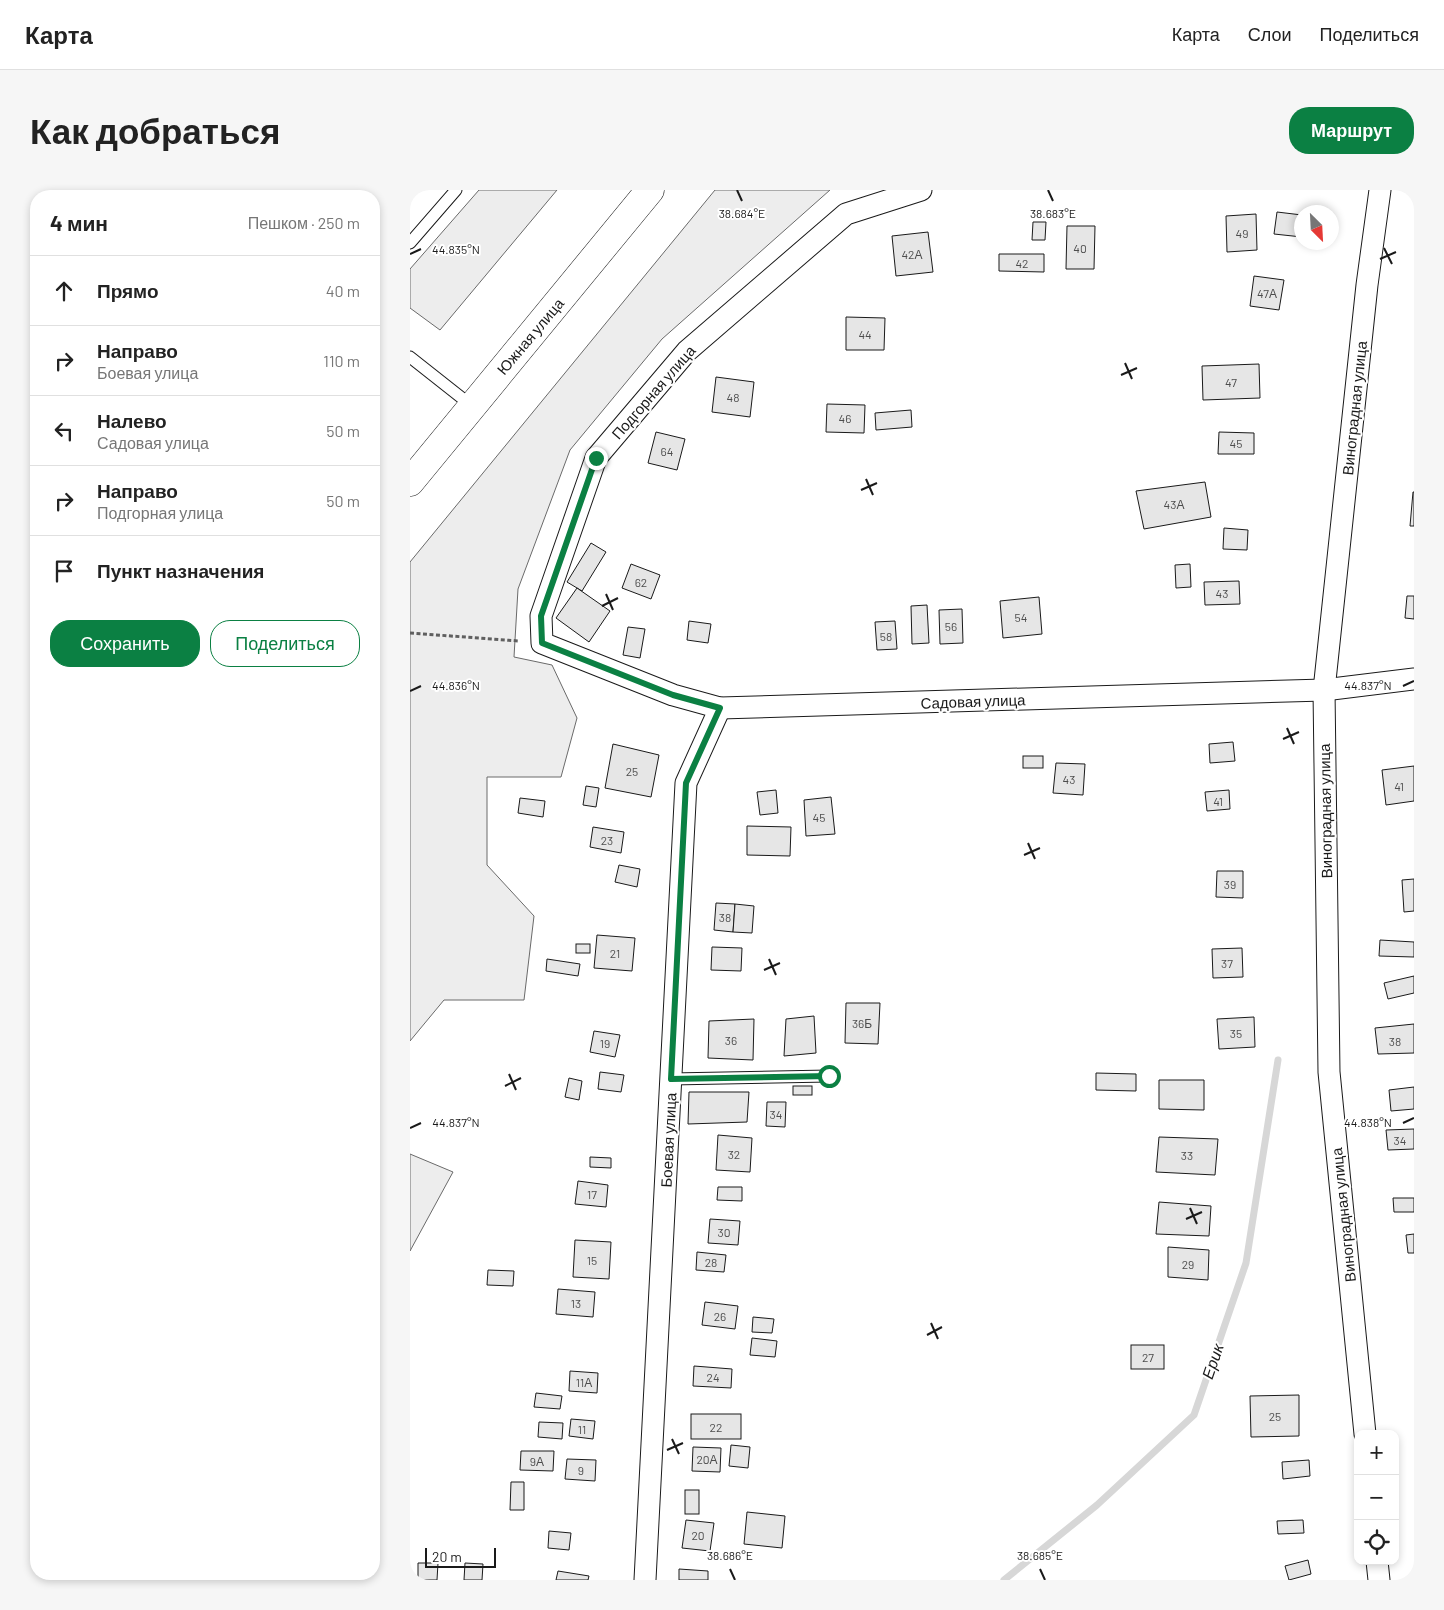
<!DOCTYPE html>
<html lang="ru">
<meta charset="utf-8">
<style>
:root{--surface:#fff;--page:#f6f6f6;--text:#222;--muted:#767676;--line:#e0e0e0;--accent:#0b8043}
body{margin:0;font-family:Barlow,sans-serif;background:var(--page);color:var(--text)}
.controls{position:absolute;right:15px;bottom:15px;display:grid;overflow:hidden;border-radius:10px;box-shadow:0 2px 8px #0003}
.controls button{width:45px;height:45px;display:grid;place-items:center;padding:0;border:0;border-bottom:1px solid var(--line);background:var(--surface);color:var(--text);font:25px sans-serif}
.compass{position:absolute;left:884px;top:15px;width:45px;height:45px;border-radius:50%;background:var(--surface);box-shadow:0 2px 8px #0003;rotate:156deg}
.scale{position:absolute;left:15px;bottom:12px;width:71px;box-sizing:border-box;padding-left:5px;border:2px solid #1a1a1a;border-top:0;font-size:14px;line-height:18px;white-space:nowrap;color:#1a1a1a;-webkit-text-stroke:4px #fff;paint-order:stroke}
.stop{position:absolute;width:15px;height:15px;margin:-11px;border:4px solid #0b8043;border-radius:50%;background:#fff}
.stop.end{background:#0b8043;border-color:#fff;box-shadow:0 1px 5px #0008}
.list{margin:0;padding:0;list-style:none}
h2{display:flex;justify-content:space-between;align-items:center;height:65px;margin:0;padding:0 20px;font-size:21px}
h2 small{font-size:16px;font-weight:400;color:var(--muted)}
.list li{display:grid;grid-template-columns:32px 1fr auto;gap:15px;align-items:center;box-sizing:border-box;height:70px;padding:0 20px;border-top:1px solid var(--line)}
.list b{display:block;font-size:19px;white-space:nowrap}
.list p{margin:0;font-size:16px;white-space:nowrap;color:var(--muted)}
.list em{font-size:16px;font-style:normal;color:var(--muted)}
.actions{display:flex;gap:10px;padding:15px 20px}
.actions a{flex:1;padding:11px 0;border:1px solid var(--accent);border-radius:20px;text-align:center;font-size:18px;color:var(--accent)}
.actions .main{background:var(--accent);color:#fff}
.icon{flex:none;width:28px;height:28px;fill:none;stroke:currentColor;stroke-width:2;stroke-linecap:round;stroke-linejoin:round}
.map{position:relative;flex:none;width:1004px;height:1390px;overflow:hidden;border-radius:20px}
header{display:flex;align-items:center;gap:30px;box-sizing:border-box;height:70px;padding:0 25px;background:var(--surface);border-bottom:1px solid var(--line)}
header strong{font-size:24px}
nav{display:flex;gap:28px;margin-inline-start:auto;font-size:18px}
.intro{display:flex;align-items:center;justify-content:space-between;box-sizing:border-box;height:120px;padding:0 30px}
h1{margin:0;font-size:35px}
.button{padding:12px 22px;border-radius:20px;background:var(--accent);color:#fff;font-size:18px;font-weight:700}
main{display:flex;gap:30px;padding:0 30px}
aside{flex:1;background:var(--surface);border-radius:20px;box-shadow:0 2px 8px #0003}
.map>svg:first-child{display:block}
.built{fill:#ededed;stroke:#6a6a6a}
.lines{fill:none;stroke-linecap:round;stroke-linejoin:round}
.stream{stroke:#d7d7d7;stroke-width:7}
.building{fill:#e6e6e6;stroke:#1a1a1a}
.lane-casing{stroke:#1a1a1a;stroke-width:13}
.street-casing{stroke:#1a1a1a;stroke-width:23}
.highway-casing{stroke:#1a1a1a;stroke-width:29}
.path{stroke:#5f5f5f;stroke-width:3;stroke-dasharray:4 2.5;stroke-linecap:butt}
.lane{stroke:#fff;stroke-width:11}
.street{stroke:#fff;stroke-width:21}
.highway{stroke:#fff;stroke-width:28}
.route{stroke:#0b8043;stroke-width:6}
.ticks{fill:none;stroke:#1a1a1a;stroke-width:2}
.labels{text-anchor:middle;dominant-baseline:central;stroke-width:4;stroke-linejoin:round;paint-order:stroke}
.number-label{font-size:12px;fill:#4d4d4d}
.street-label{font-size:15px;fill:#1a1a1a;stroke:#fff}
.water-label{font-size:16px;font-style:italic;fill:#1a1a1a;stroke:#fff}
.ticks-label{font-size:12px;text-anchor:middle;fill:#1a1a1a;stroke:#fff;stroke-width:4;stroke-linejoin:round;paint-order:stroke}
</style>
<header>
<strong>Карта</strong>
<nav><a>Карта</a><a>Слои</a><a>Поделиться</a></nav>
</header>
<div class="intro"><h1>Как добраться</h1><a class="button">Маршрут</a></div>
<main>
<aside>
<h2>4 мин<small>Пешком · 250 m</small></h2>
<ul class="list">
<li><svg class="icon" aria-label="ahead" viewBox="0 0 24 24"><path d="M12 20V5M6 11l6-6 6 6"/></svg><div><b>Прямо</b></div><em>40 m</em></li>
<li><svg class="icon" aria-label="right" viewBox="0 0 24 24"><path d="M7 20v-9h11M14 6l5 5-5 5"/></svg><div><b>Направо</b><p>Боевая улица</p></div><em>110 m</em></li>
<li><svg class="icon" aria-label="left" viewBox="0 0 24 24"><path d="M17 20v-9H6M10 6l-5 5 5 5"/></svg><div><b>Налево</b><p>Садовая улица</p></div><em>50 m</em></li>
<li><svg class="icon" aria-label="right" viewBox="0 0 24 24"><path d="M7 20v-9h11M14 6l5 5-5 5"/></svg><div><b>Направо</b><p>Подгорная улица</p></div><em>50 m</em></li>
<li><svg class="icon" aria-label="arrive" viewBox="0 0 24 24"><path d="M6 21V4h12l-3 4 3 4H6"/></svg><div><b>Пункт назначения</b></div></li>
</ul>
<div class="actions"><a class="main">Сохранить</a><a>Поделиться</a></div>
</aside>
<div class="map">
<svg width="1004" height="1390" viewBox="0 0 1004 1390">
<rect width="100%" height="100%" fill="#fff"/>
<!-- built -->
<g class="built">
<polygon points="69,0 147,0 30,140 0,118 0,79"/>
<polygon points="305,0 420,0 252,149 160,260 108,399 104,467 142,475 167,528 151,587 77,587 77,675 124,726 114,810 34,810 0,851 0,372"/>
<polygon points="0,964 43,982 0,1061"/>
</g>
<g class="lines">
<!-- stream -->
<polyline class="stream" points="594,1390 687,1315 784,1225 836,1073 868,870"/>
</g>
<!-- building -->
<g class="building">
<polygon points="867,22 892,25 892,47 864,44"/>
<polygon points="846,24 847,60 817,62 816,26"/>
<polygon points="623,32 636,32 635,50 622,50"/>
<polygon points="657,36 685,36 684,79 656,79"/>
<polygon points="518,42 523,82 486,86 482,46"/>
<polygon points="589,64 634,64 634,82 589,81"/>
<polygon points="844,86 874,90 869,120 840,116"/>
<polygon points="436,127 475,128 474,160 436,160"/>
<polygon points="849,174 850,208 793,210 792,176"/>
<polygon points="306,187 344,192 340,227 302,222"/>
<polygon points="417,214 455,215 454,243 416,242"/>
<polygon points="501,220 502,237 466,240 465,223"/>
<polygon points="246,242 275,249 267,280 238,273"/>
<polygon points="809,242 844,243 844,264 808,264"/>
<polygon points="795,292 801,327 734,339 726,301"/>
<polygon points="1003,302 1004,302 1004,336 1000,336"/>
<polygon points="814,338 838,340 837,360 813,359"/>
<polygon points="181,353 196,362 172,401 157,392"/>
<polygon points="221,374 250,385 241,409 212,398"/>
<polygon points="780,374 781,397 766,398 765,375"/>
<polygon points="829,391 830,414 795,415 794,392"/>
<polygon points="167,398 200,421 179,452 146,428"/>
<polygon points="997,406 1004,406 1004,429 995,428"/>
<polygon points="629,407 632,444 593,448 590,411"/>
<polygon points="517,415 519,453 502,454 501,416"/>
<polygon points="552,419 553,453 530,454 529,420"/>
<polygon points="279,431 301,434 298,453 277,450"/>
<polygon points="485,431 487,459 467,460 465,432"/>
<polygon points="218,437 235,439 230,468 213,465"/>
<polygon points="823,552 825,571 800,573 799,554"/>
<polygon points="203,554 249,565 241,607 195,598"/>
<rect x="613" y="566" width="20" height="12"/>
<polygon points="646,573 675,574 673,605 643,603"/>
<polygon points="1004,576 1004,611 976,615 972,580"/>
<polygon points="176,596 189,598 186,617 173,615"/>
<polygon points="366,600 368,623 350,625 347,602"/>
<polygon points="819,600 820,619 797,621 795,602"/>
<polygon points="421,607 425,644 396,646 394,610"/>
<polygon points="110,608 135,611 133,627 108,623"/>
<polygon points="337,636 381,637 380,666 337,665"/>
<polygon points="183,637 214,642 211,663 180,657"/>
<polygon points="209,675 230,679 227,697 205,692"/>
<polygon points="807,681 833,681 833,708 806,707"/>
<polygon points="1004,689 1004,721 994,722 992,690"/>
<polygon points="306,713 325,714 323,742 304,740"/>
<polygon points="325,714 344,716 342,743 323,742"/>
<polygon points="187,745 225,748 222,781 184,778"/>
<polygon points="970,750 1004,752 1004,767 969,766"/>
<rect x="166" y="754" width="14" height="9"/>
<polygon points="302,757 332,758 331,781 301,780"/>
<polygon points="832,758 833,787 803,788 802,759"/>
<polygon points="137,769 170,774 168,786 136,781"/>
<polygon points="1004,786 1004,803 978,809 974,793"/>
<polygon points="436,813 470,813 468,854 435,853"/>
<polygon points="404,826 406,863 374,866 376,829"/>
<polygon points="844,827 845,857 809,859 807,829"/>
<polygon points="344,829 343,870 298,868 299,831"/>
<polygon points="1004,834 1004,863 968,864 965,838"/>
<polygon points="184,841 210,845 205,867 180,862"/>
<polygon points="190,882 214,885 211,902 188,899"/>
<polygon points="686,883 726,884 726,901 686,900"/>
<polygon points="159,888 172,891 169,910 155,907"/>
<polygon points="749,890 794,890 794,920 749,919"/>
<rect x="383" y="896" width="19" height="9"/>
<polygon points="1004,897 1004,919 981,921 979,900"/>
<polygon points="279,902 339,902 337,932 278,934"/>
<polygon points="357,912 376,912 375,937 356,936"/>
<polygon points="1004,939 1004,959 978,960 976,940"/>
<polygon points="308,945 342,948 340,982 306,980"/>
<polygon points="749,947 808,949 805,985 746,982"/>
<polygon points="180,967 201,968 201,978 180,977"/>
<polygon points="168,991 198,995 196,1017 165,1014"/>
<polygon points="308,997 332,997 332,1011 307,1010"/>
<polygon points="983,1008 1004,1008 1004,1022 984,1022"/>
<polygon points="749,1012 801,1016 799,1046 746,1044"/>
<polygon points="300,1029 330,1031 328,1055 298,1053"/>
<polygon points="1004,1044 1004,1063 998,1063 996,1045"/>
<polygon points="165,1050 201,1052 199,1089 163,1087"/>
<polygon points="758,1057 799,1060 798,1090 758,1087"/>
<polygon points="287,1062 316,1065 314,1082 286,1080"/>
<polygon points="78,1080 104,1081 103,1096 77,1095"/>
<polygon points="148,1099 185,1102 183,1127 146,1124"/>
<polygon points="295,1112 328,1116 325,1139 292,1135"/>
<polygon points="343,1127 364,1129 362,1143 342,1142"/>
<polygon points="342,1148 367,1151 365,1167 340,1165"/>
<rect x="721" y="1155" width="33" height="24"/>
<polygon points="284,1176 322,1179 321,1198 283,1196"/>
<polygon points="160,1181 188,1183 187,1203 159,1201"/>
<polygon points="126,1203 152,1206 150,1219 124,1217"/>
<polygon points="889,1205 889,1246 841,1247 840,1206"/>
<rect x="281" y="1224" width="50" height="25"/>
<polygon points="161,1229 185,1231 183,1249 159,1246"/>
<polygon points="129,1232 153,1233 152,1249 128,1247"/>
<polygon points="321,1255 340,1257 338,1278 319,1276"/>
<polygon points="283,1257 311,1258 310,1282 282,1281"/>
<polygon points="111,1261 144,1261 143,1281 110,1280"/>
<polygon points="157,1269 186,1270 185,1291 155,1289"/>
<polygon points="899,1270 900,1286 873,1289 872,1272"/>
<polygon points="101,1292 114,1292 114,1320 100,1320"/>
<rect x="275" y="1300" width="14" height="24"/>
<polygon points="337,1322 375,1326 372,1358 334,1354"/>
<polygon points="276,1330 304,1333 300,1361 272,1358"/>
<polygon points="893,1330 894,1343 868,1344 867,1331"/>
<polygon points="139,1341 161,1343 159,1360 138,1358"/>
<polygon points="898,1370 901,1384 879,1390 875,1376"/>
<polygon points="8,1373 28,1373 27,1390 8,1390"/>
<polygon points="55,1373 73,1374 72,1390 54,1390"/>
<polygon points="269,1379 298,1381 298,1390 269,1390"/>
<polygon points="148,1381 179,1386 178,1390 146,1390"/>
</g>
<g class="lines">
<defs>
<g id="lane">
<polyline points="0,53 46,0"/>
<polyline points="0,167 62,216"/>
<polyline points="261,889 419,886"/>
</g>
<g id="street">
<polyline points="511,0 436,24 277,161 186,268 131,426 132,453 263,505 310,518 914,500 1004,489"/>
<polyline points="955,1244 919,882 914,500 957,95 970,0"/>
<polyline points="967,1371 969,1390"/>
<polyline points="235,1390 276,593 310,518"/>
</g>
<polyline id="highway" points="0,292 240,0"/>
</defs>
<!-- lane casing -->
<use href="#lane" class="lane-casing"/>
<!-- street casing -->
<use href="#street" class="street-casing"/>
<!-- highway casing -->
<use href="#highway" class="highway-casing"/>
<!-- path -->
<polyline class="path" points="0,443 109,451"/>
<!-- lane -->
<use href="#lane" class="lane"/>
<!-- street -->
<use href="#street" class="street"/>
<!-- highway -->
<use href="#highway" class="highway"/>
</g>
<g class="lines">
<!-- route -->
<polyline class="route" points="186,268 131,426 132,453 263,505 310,518 276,593 261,889 419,886"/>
</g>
<!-- ticks -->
<path class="ticks" d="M327 0 332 11M638 0 643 11M974 58 982 74M0 64 11 59M970 69 986 62M715 173 722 189M711 185 727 178M456 289 463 305M451 300 467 293M196 404 203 420M192 416 208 408M993 496 1004 491M0 501 11 496M877 538 884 554M873 549 889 542M618 653 625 669M614 665 630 658M359 769 366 785M354 780 370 773M99 884 106 900M95 896 111 888M993 933 1004 928M0 938 11 933M780 1018 787 1034M776 1029 792 1022M521 1133 528 1149M517 1145 532 1137M262 1249 269 1264M257 1260 273 1253M320 1379 325 1390M630 1379 635 1390"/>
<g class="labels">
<!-- number labels -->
<g class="number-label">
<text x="832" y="43">49</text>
<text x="670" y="58">40</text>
<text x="502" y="64">42А</text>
<text x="612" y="73">42</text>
<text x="857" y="103">47А</text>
<text x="455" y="144">44</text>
<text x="821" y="192">47</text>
<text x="323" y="207">48</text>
<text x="435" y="228">46</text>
<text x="826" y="253">45</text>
<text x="257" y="261">64</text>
<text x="764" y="314">43А</text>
<text x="231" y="392">62</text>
<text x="812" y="403">43</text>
<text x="611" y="427">54</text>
<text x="541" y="436">56</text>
<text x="476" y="446">58</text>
<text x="222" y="581">25</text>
<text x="659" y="589">43</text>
<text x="989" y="596">41</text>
<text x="808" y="611">41</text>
<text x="409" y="627">45</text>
<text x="197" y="650">23</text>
<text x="820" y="694">39</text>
<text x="315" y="727">38</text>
<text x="205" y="763">21</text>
<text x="817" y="773">37</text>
<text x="452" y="833">36Б</text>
<text x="826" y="843">35</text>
<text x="321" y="850">36</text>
<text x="985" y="851">38</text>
<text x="195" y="853">19</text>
<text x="366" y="924">34</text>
<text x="990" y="950">34</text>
<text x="324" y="964">32</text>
<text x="777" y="965">33</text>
<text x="182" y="1004">17</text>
<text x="314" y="1042">30</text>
<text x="182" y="1070">15</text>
<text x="301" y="1072">28</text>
<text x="778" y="1074">29</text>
<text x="166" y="1113">13</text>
<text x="310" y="1126">26</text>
<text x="738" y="1167">27</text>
<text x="303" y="1187">24</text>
<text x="174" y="1192">11А</text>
<text x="865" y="1226">25</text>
<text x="306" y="1237">22</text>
<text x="172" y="1239">11</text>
<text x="297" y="1269">20А</text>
<text x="127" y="1271">9А</text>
<text x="171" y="1280">9</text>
<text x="288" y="1345">20</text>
</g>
<!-- street labels -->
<g class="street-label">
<text transform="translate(120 146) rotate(-50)">Южная улица</text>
<text transform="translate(243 202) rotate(-49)">Подгорная улица</text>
<text transform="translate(944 218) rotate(-84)">Виноградная улица</text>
<text transform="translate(563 511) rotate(-2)">Садовая улица</text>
<text transform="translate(915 621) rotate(-91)">Виноградная улица</text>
<text transform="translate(258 950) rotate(-87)">Боевая улица</text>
<text transform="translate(933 1025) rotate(-96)">Виноградная улица</text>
</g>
<!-- water labels -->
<g class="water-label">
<text transform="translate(802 1171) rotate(-71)">Ерик</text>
</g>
</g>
<g class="ticks-label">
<text x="332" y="28">38.684°E</text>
<text x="643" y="28">38.683°E</text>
<text x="46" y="64">44.835°N</text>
<text x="958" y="500">44.837°N</text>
<text x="46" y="500">44.836°N</text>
<text x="958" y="937">44.838°N</text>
<text x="46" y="937">44.837°N</text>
<text x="320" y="1370">38.686°E</text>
<text x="630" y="1370">38.685°E</text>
</g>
</svg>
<div class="controls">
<button>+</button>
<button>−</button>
<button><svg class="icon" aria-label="locate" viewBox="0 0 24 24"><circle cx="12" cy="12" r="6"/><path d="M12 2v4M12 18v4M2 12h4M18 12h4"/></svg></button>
</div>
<svg class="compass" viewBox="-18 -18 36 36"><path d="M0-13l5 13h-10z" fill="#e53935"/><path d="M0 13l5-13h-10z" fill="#767676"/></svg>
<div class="scale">20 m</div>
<div class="stop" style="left:419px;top:886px"></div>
<div class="stop end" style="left:186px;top:268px"></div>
</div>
</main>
